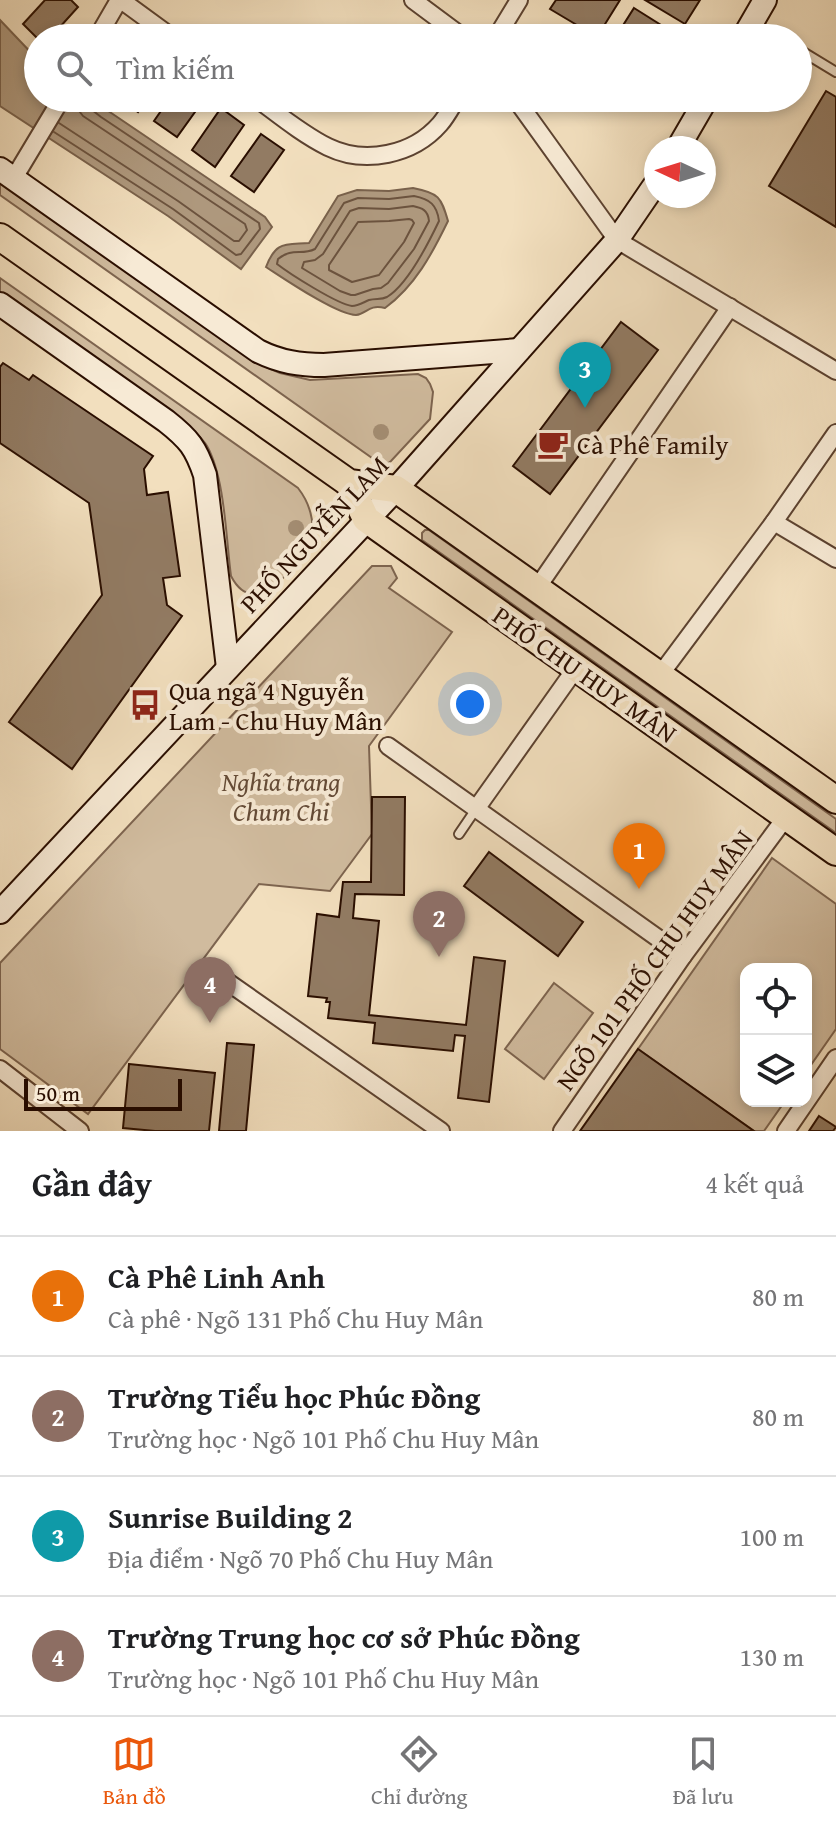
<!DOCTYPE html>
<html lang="vi">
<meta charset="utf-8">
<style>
:root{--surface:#fff;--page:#f6f6f6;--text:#202124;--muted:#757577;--line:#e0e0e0;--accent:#ea580c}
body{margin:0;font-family:"Gentium Book Plus",serif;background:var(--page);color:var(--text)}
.controls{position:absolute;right:24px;bottom:24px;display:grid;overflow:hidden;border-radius:16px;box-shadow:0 4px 12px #0003}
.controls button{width:72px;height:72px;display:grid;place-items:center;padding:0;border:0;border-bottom:2px solid var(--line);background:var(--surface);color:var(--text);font:40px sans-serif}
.compass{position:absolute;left:644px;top:136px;width:72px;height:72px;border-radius:50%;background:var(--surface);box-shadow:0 4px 12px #0003;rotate:274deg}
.scale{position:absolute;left:24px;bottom:20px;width:158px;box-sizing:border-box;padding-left:8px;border:4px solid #2a0e00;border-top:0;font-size:22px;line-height:28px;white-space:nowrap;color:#2a0e00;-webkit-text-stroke:6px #f7ead5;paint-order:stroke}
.you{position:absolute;left:470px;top:704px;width:28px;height:28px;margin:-20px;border:6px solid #fff;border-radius:50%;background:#1a73e8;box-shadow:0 0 0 12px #1a73e833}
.badge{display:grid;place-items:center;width:52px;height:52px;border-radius:50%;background:var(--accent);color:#fff;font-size:26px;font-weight:700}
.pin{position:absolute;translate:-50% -66px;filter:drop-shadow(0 2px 4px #0008)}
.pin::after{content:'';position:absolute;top:42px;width:28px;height:24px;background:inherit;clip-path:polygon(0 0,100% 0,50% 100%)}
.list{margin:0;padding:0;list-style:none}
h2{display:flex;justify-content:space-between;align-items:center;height:104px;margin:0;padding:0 32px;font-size:34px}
h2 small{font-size:26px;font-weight:400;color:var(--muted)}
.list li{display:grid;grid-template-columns:52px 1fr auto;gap:24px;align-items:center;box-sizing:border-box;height:120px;padding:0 32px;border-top:2px solid var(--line)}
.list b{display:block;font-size:30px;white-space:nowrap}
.list p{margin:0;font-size:26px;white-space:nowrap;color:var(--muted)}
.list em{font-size:26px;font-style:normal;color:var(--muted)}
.icon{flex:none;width:44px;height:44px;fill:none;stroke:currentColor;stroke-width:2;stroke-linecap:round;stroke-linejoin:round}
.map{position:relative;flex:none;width:836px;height:1131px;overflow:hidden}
.search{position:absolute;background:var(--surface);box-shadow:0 4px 12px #0003;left:24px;right:24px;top:24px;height:88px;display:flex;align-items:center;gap:20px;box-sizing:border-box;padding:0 28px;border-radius:44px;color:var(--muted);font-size:30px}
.sheet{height:584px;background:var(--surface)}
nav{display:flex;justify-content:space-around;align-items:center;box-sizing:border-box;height:112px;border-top:2px solid var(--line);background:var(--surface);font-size:22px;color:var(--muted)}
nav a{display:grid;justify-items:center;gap:4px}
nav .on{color:var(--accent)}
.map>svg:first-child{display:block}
.green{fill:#d0bb9e;stroke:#7d644f;stroke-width:2}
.water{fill:#ae987d;stroke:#79614b;stroke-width:2}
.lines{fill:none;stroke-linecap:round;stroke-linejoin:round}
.shore{stroke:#6c533e;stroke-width:2}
.building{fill:#927b63;stroke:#2a0e00;stroke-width:2}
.lane-casing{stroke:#5c4230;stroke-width:12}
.street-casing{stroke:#5c4230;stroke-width:20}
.secondary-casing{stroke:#2a0e00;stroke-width:26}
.primary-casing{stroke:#2a0e00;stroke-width:30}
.lane{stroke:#f7ead5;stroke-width:8}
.street{stroke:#f7ead5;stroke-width:16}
.secondary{stroke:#f7ead5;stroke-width:22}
.primary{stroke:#f2dfbe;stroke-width:26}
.tree{fill:#a48e74}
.labels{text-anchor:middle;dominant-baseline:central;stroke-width:8;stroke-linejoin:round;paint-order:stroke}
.poi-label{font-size:26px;fill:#2a0e00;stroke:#f7ead5;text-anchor:start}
.street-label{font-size:26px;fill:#2a0e00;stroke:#f7ead5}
.park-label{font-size:26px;font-style:italic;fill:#644b37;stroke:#f7ead5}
</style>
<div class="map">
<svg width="836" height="1131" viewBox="0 0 836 1131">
<rect width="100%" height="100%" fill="#f2dfbe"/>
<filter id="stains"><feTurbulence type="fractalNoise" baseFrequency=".0025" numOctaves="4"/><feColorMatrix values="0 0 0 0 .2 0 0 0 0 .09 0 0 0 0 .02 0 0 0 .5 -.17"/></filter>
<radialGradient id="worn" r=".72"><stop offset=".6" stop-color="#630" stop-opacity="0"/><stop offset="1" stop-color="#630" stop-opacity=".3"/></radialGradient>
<!-- green -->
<g class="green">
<polygon points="0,179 266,367 280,373 310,380 418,374 426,378 430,384 433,392 430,419 391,461 386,465 382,465 0,195"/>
<path d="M0 278 298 488C312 506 318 531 306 552 302 559 295 565 290 571 272 590 248 609 231 576 226 539 225 478 207 446 204 441 199 436 195 432L0 294Z"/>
<polygon points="425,530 429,530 836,819 836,833 422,540 422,533"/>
<polygon points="372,566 391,566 397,578 389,588 452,632 369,746 372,834 330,891 259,884 88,1114 0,1049 0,963"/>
<polygon points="772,858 836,904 836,1029 806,1072 806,969 746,969 746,1101 785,1101 764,1131 754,1131 638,1049"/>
<polygon points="554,983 593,1013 544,1079 505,1049"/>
</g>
<!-- water -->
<g class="water">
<polygon points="0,20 38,60 38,98 89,98 265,217 272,227 241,269 168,216 0,106"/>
<path d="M413 188C439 193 441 197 448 221 432 254 415 286 385 308 368 304 367 314 356 315 337 315 283 278 266 267 276 241 284 245 309 243L338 196 357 190 389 191Z"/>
</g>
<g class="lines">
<!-- shore -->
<g class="shore">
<polyline points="59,123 178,201 234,241 239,241 247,230 245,224 83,116 76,107 75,98"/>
<polyline points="54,132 173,209 236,255 241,254 260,229 259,223 101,117 87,106 85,98"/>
<path d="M414 196C430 199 437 205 439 221 429 242 407 285 387 297 381 300 376 298 369 300 364 302 358 306 352 306 337 304 290 274 277 264L278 259C293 247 301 256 315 249L344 203 358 198 389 199Z"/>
<path d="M413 206C422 208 428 210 429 221L414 249 388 283 381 288 373 289 355 295H351L340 291 302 268 304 262 315 260 323 254 350 211 359 208 389 209Z"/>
<polygon points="409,219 412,220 414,223 404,242 379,275 352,282 329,270 329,265 358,222 389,221"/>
</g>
</g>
<!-- building -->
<g class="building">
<polygon points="45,0 71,0 78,7 50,38 38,39 23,24"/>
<polygon points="556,0 620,0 597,37 550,9"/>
<polygon points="645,0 700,0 685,24"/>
<polygon points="634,8 680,37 679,38 615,38"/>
<polygon points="826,91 836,97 836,227 769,186"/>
<polygon points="119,98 148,98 138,112"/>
<polygon points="170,98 205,98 177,137 154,121"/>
<polygon points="221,108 244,125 215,167 192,150"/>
<polygon points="261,134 284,150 254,192 231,176"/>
<polygon points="621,322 658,350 550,494 513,466"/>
<polygon points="3,363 29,380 33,375 153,456 144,469 147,495 168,492 180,576 163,578 167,605 182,616 72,769 9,722 102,595 89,503 0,443 0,367"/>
<polygon points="372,797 405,797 404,895 355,894 353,918 379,921 369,1015 466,1025 474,957 505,961 489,1102 458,1098 465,1036 455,1035 453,1051 373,1043 375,1023 328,1018 330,1002 326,1002 327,998 308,996 317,914 339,917 343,882 371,882"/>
<polygon points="489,852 583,922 558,956 464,886"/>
<polygon points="227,1043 254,1045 246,1131 219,1131"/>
<polygon points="638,1049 754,1131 580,1131"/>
<polygon points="129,1064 215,1073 209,1131 155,1131 123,1128"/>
<polygon points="819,1116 836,1127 833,1131 809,1131"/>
</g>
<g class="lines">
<defs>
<g id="lane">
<polyline points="753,23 779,38"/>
<polyline points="798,49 836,72"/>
<polyline points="459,834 476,809"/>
</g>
<g id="street">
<polyline points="121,0 173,38"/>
<polyline points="413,0 464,38"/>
<polyline points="97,38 119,0"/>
<polyline points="496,38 519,0"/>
<path d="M256 98C279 115 302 134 328 147 365 165 413 155 440 124 447 116 452 106 457 98"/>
<polyline points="515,98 617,240 836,371"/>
<polyline points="14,178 62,98"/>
<polyline points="774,522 836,559"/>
<polyline points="537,588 730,307"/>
<polyline points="660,675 774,522 836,433"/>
<polyline points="388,746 683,956"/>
<polyline points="476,809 576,668"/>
<polyline points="209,969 441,1131"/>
<polyline points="0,1069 80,1131"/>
<polyline points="562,1131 683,956 786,817"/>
<polyline points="786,1131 836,1058"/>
</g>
<g id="secondary">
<polyline points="743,38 765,0"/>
<polyline points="678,148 707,98"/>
<path d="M0 169 258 351C280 362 300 365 324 365L519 350"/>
<path d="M0 304 166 421C189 439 196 448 205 475L228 668"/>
<polyline points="0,912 396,489 617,240 656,183"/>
</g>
<g id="primary">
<polyline points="0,237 349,483 396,489 836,800"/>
<polyline points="349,483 366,519 836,852"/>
</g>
</defs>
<!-- lane casing -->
<use href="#lane" class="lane-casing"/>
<!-- street casing -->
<use href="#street" class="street-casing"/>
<!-- secondary casing -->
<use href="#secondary" class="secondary-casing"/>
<!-- primary casing -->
<use href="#primary" class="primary-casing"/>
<!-- lane -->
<use href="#lane" class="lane"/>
<!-- street -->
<use href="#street" class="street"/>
<!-- secondary -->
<use href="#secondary" class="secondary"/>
<!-- primary -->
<use href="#primary" class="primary"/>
</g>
<!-- trees -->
<g class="tree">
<circle cx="381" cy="432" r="8"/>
<circle cx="296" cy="528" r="8"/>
</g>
<!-- icons -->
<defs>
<symbol id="cafe-bare" viewBox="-9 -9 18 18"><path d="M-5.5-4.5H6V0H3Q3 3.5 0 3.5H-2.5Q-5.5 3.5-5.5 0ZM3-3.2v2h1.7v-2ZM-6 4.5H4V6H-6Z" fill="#8f2418" stroke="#f7ead5" stroke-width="2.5" paint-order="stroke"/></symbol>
<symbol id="bus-bare" viewBox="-9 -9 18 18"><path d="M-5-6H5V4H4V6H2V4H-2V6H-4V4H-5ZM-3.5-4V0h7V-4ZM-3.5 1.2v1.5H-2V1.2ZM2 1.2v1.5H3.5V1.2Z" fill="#8f2418" stroke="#f7ead5" stroke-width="2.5" paint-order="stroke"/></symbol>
</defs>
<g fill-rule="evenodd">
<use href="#cafe-bare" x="531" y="422" width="44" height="44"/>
<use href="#bus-bare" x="123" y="683" width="44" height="44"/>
</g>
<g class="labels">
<!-- poi labels -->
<g class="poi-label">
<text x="577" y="444">Cà Phê Family</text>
<text x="169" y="690">Qua ngã 4 Nguyễn<tspan x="169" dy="30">Lam - Chu Huy Mân</tspan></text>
</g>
<!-- street labels -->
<g class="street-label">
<text transform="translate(314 534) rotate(-47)">PHỐ NGUYỄN LAM</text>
<text transform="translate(585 674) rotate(35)">PHỐ CHU HUY MÂN</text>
<text transform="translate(654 960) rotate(-54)">NGÕ 101 PHỐ CHU HUY MÂN</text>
</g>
<!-- park labels -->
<g class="park-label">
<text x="281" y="781">Nghĩa trang<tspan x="281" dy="30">Chum Chi</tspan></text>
</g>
</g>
<rect width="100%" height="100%" filter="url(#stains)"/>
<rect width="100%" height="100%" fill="url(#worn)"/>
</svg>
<div class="controls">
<button><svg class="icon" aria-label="locate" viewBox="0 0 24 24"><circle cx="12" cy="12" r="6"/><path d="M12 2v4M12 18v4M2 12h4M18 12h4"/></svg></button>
<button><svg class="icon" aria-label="layers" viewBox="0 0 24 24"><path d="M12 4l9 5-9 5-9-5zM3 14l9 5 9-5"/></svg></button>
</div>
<svg class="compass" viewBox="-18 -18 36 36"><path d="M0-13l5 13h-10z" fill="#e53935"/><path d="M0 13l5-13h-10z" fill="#757577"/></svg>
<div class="scale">50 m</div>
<div class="you"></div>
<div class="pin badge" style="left:639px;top:889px;background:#e8710a">1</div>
<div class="pin badge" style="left:439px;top:957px;background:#8d6e63">2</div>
<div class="pin badge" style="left:585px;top:408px;background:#0f9aa8">3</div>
<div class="pin badge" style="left:210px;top:1023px;background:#8d6e63">4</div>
<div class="search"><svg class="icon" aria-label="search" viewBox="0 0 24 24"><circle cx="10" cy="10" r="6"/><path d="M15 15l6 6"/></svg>Tìm kiếm</div>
</div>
<section class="sheet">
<h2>Gần đây<small>4 kết quả</small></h2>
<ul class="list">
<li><span class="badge" style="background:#e8710a">1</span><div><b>Cà Phê Linh Anh</b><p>Cà phê · Ngõ 131 Phố Chu Huy Mân</p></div><em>80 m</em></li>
<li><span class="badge" style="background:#8d6e63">2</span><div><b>Trường Tiểu học Phúc Đồng</b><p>Trường học · Ngõ 101 Phố Chu Huy Mân</p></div><em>80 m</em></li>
<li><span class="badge" style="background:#0f9aa8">3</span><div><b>Sunrise Building 2</b><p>Địa điểm · Ngõ 70 Phố Chu Huy Mân</p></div><em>100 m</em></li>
<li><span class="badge" style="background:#8d6e63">4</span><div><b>Trường Trung học cơ sở Phúc Đồng</b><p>Trường học · Ngõ 101 Phố Chu Huy Mân</p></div><em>130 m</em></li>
</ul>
</section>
<nav>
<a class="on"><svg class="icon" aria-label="map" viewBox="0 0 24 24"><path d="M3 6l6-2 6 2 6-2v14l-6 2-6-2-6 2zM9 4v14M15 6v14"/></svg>Bản đồ</a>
<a><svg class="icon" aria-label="directions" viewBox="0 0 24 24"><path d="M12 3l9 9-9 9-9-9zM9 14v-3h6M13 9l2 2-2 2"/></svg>Chỉ đường</a>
<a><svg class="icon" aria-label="saved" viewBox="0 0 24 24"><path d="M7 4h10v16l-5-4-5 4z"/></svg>Đã lưu</a>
</nav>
